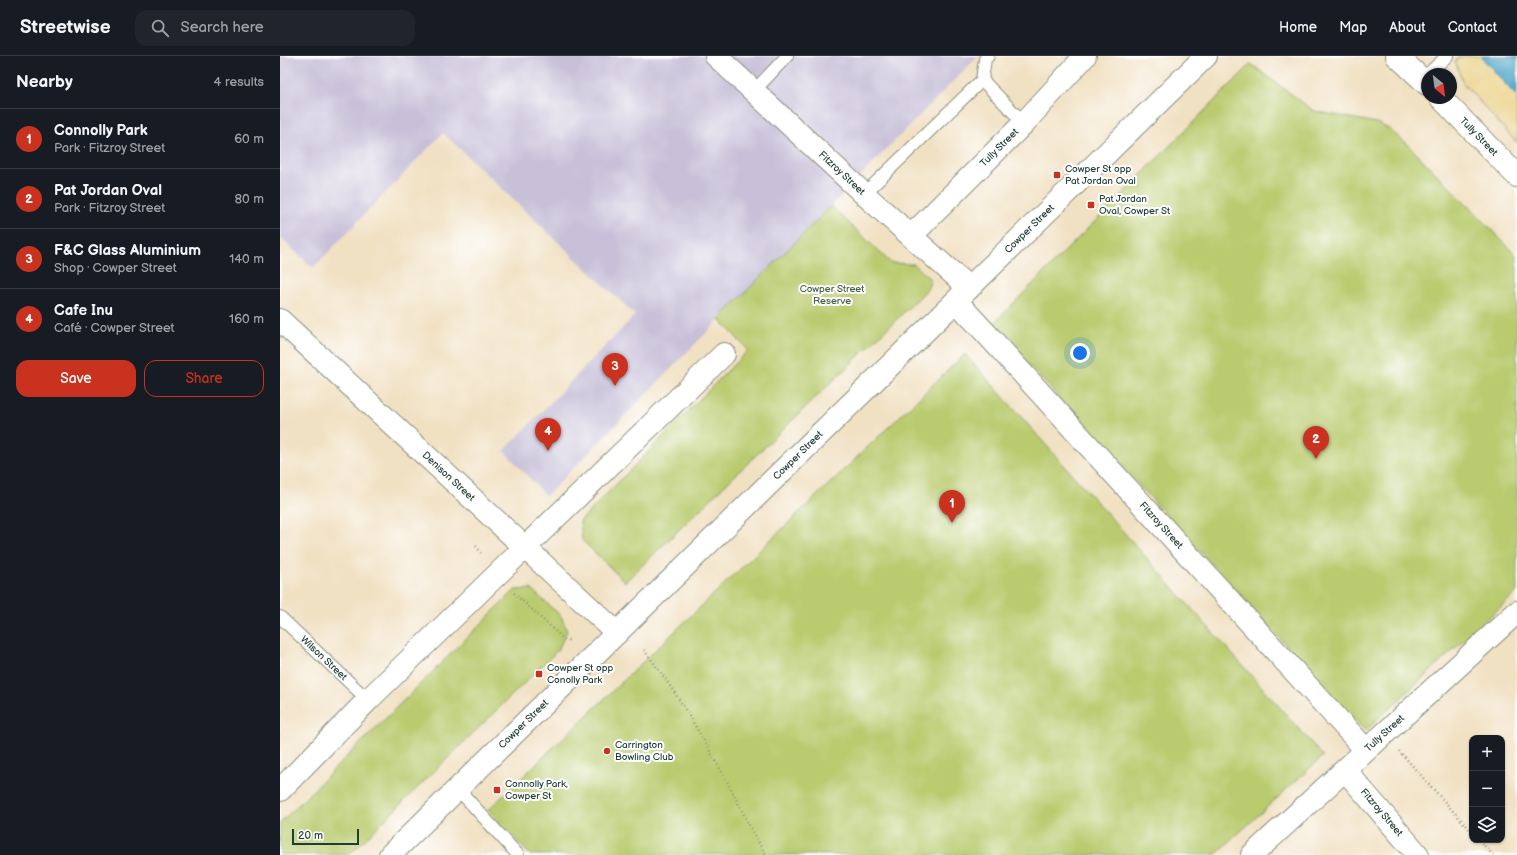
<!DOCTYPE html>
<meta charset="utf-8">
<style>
:root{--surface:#171b24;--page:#20242c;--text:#f1f3f6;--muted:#9ea1a6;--line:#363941;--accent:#c8321e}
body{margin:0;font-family:"Balsamiq Sans",sans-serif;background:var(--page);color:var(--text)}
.controls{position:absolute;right:12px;bottom:12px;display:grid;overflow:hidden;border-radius:8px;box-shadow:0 1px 3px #0004}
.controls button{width:36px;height:36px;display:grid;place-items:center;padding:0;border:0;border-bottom:1px solid var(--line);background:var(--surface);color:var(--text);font:20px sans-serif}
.compass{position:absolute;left:1141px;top:12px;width:36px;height:36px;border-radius:50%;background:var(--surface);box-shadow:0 1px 3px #0004;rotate:151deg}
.scale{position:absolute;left:12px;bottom:10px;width:67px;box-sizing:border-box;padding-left:4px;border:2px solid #1f3d34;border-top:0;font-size:11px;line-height:14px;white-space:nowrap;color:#1f3d34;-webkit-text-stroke:3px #fff;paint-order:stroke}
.you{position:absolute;left:800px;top:297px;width:14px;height:14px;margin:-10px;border:3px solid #fff;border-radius:50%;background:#1a73e8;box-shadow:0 0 0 6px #1a73e833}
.badge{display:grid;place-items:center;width:26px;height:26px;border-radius:50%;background:var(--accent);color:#fff;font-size:13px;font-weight:700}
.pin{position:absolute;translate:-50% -33px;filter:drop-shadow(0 1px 2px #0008)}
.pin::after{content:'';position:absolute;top:21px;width:14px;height:12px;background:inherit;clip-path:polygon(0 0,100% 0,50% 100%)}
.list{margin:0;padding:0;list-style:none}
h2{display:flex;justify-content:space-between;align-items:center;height:52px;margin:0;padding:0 16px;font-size:17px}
h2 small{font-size:13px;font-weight:400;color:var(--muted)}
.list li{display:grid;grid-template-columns:26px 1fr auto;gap:12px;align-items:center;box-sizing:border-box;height:60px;padding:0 16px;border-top:1px solid var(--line)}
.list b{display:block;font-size:15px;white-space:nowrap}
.list p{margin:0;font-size:13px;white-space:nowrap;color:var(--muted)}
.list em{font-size:13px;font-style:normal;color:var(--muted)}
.actions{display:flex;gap:8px;padding:12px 16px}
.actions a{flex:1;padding:9px 0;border:1px solid var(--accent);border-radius:12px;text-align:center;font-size:14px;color:var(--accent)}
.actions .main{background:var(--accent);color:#fff}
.icon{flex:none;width:22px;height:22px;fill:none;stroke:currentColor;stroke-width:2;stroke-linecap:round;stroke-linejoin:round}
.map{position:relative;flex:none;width:1237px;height:799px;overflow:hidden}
header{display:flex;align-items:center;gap:24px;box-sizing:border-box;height:56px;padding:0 20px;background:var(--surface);border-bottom:1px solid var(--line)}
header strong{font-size:19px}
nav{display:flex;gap:22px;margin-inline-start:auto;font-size:14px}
.search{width:280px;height:36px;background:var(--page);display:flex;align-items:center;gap:10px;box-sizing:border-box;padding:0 14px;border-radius:12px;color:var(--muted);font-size:15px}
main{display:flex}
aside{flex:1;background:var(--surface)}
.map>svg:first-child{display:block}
.industrial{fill:#c7c0d8}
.green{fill:#b9cb6e;stroke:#6c8451}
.sand{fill:#eeda9e;stroke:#868c69}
.water{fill:#4da6ca;stroke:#36727f}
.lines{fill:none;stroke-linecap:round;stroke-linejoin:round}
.service-casing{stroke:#888f7c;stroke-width:14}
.minor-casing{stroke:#888f7c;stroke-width:24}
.secondary-casing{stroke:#888f7c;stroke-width:24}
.path{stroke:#888f7c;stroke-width:2.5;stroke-dasharray:1 3;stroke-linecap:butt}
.service{stroke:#fff;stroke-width:12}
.minor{stroke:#fff;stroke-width:22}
.secondary{stroke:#fff;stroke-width:22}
.poi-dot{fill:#c8321e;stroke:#fff;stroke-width:1.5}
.labels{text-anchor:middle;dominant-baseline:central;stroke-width:4;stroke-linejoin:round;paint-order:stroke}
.street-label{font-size:10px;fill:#1f3d34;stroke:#fff}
.poi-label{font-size:10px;fill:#1f3d34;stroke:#fff;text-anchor:start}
.park-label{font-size:10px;fill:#466042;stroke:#fff}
</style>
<header>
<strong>Streetwise</strong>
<div class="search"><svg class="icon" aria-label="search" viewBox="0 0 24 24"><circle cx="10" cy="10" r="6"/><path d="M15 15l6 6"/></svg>Search here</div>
<nav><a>Home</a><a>Map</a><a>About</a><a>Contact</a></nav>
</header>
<main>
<aside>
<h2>Nearby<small>4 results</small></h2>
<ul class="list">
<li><span class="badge">1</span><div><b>Connolly Park</b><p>Park · Fitzroy Street</p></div><em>60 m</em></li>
<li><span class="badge">2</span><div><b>Pat Jordan Oval</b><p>Park · Fitzroy Street</p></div><em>80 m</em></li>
<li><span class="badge">3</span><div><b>F&amp;C Glass Aluminium</b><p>Shop · Cowper Street</p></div><em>140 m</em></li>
<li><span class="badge">4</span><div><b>Cafe Inu</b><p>Café · Cowper Street</p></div><em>160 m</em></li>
</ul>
<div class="actions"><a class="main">Save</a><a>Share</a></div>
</aside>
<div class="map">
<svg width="1237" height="799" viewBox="0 0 1237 799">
<rect width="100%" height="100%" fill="#fff"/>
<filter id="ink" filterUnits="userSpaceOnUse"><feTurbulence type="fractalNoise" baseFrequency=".025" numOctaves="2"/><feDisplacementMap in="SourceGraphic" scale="8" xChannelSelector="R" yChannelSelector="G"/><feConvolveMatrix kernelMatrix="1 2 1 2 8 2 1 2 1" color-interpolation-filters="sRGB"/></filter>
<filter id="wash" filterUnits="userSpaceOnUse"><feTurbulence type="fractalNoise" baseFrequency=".012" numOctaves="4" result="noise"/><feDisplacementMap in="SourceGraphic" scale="16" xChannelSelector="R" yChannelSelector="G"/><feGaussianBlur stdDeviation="0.9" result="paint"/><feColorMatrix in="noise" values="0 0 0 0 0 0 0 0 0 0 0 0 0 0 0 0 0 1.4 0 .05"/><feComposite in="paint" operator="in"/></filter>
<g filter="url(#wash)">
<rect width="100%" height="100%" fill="#f1e1c3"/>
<!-- industrial -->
<polygon class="industrial" points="0,0 698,0 266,440 224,395 355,259 163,77 33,212 0,181"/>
<!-- green -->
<g class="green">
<polygon points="971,8 1034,55 1097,67 1109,73 1129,90 1237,200 1237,536 1085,675 712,269"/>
<polygon points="551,150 611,207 634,208 651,224 647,234 345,526 302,484 300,465 468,294 439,263"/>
<polygon points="685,298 1043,700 935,799 250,799 208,754"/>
<polygon points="251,533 281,560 287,575 278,594 69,799 0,799 0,767 235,534"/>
</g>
<!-- sand -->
<polygon class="sand" points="1181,0 1202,0 1203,3 1237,41 1237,87 1183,27 1175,5"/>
<!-- water -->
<polygon class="water" points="1202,0 1237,0 1237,41 1203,3"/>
</g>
<g filter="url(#ink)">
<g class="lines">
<defs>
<g id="service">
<polyline points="708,0 705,3 702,24 744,67"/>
<polyline points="1148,18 1167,0"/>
<polyline points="474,35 507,0"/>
<polyline points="584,138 702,24"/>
<path id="s1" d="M0 561 88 644"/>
<polyline points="178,733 238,799"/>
</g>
<g id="minor">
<path id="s2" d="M436 0 584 138 689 232"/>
<polyline points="1117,0 1147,28"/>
<path id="s3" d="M1161 42 1237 120"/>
<path id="s4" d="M631 180 744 67 805 0"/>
<path id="s5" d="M676 245 703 274 1086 694"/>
<path id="s6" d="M0 264 337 577"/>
<path id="s7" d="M1065 714 1138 799"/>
<polyline points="0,734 88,644 444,298"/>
<path id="s8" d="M972 799 1237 556"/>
</g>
<g id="secondary">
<path id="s9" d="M110 799 926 0"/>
</g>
</defs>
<!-- service casing -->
<use href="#service" class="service-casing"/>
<!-- minor casing -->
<use href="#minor" class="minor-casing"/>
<!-- secondary casing -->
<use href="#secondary" class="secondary-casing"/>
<!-- path -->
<g class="path">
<polyline points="196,490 201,497"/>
<polyline points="234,537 285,584 290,584"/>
<path d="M364 594C397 636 424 684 450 731 462 754 472 777 486 799"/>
<polyline points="1119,695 1192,776"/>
<polyline points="1199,784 1213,799"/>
</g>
<!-- service -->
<use href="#service" class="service"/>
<!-- minor -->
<use href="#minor" class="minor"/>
<!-- secondary -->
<use href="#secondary" class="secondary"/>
</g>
</g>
<!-- markers -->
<g class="poi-dot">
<rect x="773" y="115" width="8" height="8" rx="2"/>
<rect x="807" y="145" width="8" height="8" rx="2"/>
<rect x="255" y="614" width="8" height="8" rx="2"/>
<circle cx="327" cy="695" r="4"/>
<rect x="213" y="730" width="8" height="8" rx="2"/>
</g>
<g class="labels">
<!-- street labels -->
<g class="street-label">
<text stroke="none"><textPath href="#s3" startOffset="54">Tully Street</textPath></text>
<text stroke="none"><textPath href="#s4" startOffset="125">Tully Street</textPath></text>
<text stroke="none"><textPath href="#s2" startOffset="172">Fitzroy Street</textPath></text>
<text stroke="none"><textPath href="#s9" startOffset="895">Cowper Street</textPath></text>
<text stroke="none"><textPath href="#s9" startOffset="571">Cowper Street</textPath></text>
<text stroke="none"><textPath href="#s6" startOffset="230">Denison Street</textPath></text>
<text stroke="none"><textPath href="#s5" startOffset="304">Fitzroy Street</textPath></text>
<text stroke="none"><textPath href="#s1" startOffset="60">Wilson Street</textPath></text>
<text stroke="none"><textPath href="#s9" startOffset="187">Cowper Street</textPath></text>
<text stroke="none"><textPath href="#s8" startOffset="180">Tully Street</textPath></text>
<text stroke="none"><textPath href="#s7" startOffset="56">Fitzroy Street</textPath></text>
</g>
<!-- poi labels -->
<g class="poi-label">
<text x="785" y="113">Cowper St opp<tspan x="785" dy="12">Pat Jordan Oval</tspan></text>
<text x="819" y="143">Pat Jordan<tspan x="819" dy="12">Oval, Cowper St</tspan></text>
<text x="267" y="612">Cowper St opp<tspan x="267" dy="12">Conolly Park</tspan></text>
<text x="335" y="689">Carrington<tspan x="335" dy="12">Bowling Club</tspan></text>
<text x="225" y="728">Connolly Park,<tspan x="225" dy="12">Cowper St</tspan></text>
</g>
<!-- park labels -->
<g class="park-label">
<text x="552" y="233">Cowper Street<tspan x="552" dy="12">Reserve</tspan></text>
</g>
</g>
</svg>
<div class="controls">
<button>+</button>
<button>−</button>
<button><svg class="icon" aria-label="layers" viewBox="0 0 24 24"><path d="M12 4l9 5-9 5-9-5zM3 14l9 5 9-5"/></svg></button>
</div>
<svg class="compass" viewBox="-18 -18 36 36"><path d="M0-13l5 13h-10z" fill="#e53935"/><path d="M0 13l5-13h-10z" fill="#9ea1a6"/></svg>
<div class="scale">20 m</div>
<div class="you"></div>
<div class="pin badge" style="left:672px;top:467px">1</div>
<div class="pin badge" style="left:1036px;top:403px">2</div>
<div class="pin badge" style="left:335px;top:330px">3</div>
<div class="pin badge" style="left:268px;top:395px">4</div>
</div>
</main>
